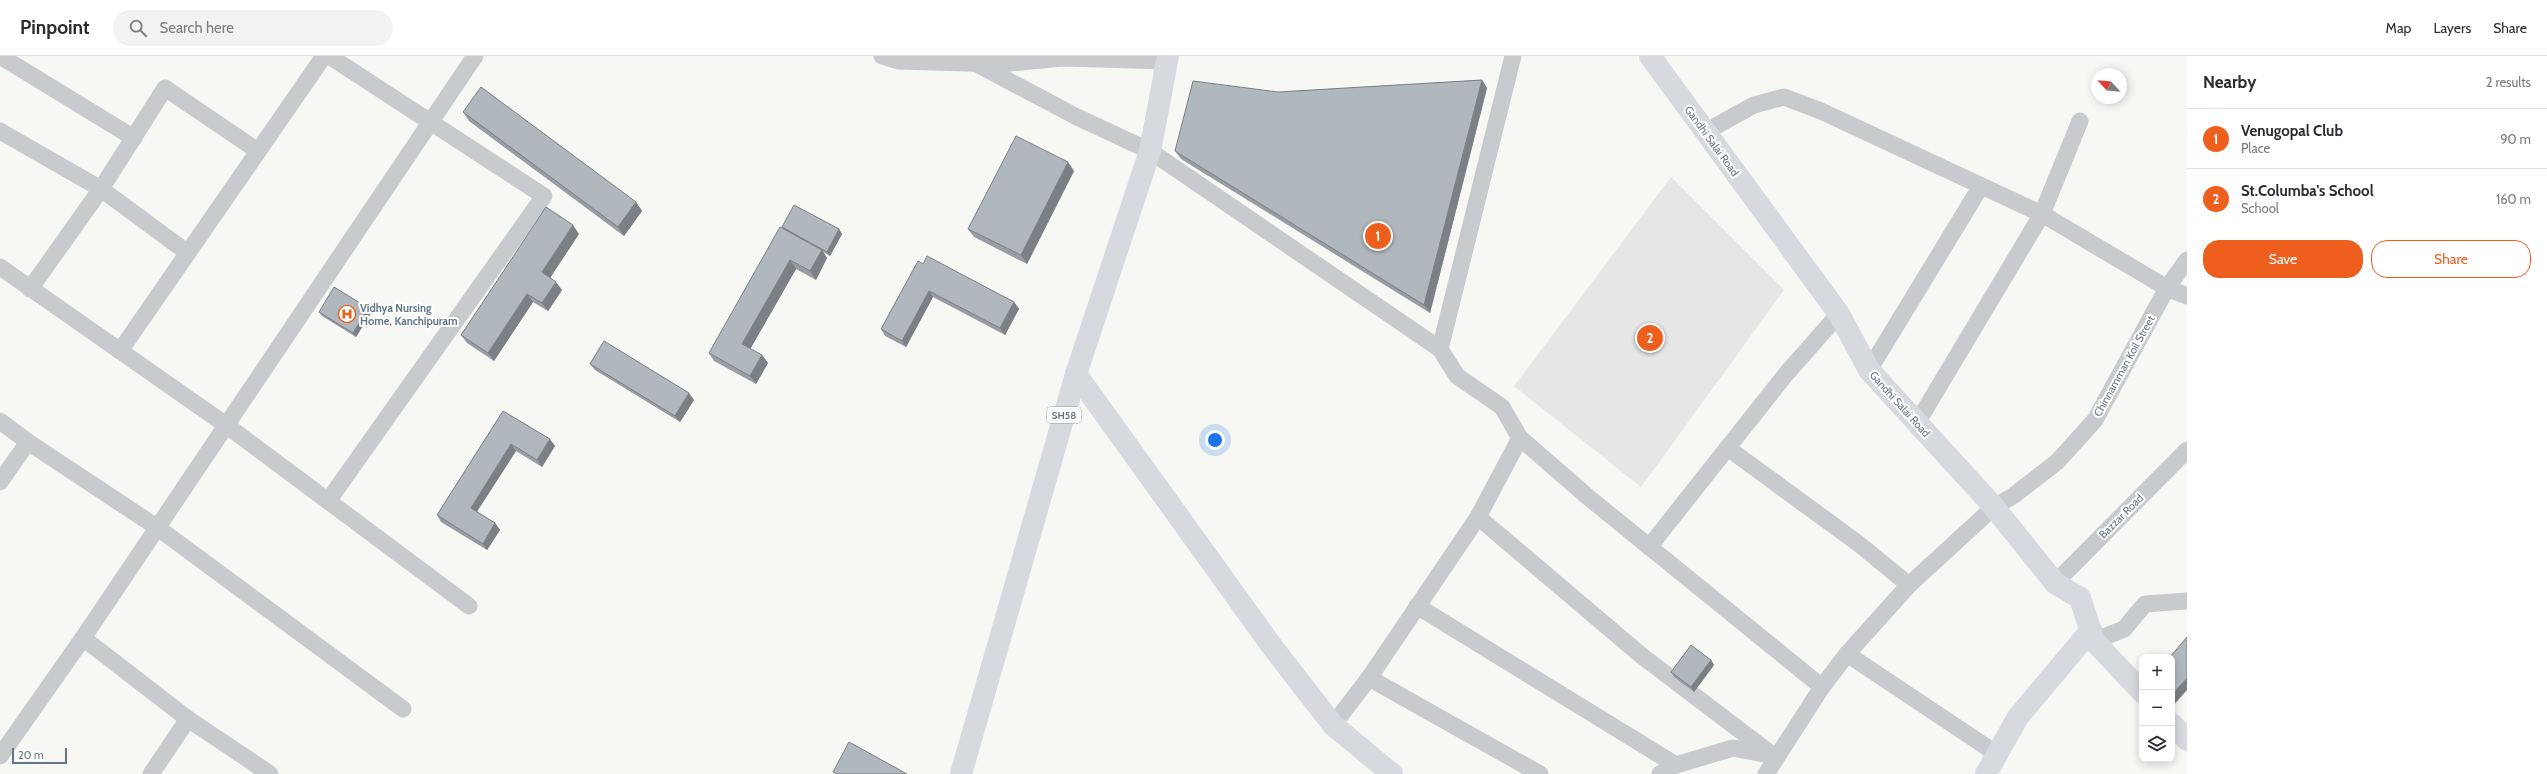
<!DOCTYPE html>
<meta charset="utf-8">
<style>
:root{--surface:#fff;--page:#f2f2f3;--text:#2b2b33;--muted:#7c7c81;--line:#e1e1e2;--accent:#ee5e1d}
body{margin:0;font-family:Cabin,sans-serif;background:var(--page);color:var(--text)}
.controls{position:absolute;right:12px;bottom:12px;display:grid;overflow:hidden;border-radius:8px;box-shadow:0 2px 10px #0003}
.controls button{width:36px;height:36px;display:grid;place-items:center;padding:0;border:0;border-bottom:1px solid var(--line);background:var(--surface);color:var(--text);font:20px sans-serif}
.compass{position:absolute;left:2091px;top:12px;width:36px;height:36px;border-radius:50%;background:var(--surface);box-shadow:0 2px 10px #0003;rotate:296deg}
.scale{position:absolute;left:12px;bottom:10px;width:55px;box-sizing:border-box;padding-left:4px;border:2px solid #647587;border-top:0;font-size:11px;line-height:14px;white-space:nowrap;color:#647587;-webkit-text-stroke:3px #fff;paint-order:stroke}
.you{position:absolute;left:1215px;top:384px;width:14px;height:14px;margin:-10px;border:3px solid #fff;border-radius:50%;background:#1a73e8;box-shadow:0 0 0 6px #1a73e833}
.badge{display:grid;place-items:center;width:26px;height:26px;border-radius:50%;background:var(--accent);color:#fff;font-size:13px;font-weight:700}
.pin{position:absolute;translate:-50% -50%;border:2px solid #fff;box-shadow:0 1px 4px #0006}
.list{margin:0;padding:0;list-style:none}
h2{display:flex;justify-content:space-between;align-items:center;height:52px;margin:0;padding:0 16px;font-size:17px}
h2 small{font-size:13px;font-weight:400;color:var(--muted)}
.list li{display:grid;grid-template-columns:26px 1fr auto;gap:12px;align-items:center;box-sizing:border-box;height:60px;padding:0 16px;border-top:1px solid var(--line)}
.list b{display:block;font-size:15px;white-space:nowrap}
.list p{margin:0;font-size:13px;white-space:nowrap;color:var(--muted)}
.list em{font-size:13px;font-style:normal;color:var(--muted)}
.actions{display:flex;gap:8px;padding:12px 16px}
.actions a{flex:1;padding:9px 0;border:1px solid var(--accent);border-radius:16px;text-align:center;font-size:14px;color:var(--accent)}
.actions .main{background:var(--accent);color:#fff}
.icon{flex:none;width:22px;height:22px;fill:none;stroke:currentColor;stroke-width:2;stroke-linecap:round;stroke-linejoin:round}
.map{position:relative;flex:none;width:2187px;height:718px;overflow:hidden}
header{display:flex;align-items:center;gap:24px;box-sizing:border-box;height:56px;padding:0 20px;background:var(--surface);border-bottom:1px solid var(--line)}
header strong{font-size:19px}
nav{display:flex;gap:22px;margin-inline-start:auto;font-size:14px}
.search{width:280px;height:36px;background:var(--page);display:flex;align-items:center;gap:10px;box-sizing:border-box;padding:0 14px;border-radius:22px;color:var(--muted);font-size:15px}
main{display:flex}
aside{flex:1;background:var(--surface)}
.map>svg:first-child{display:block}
.built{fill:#e5e6e5}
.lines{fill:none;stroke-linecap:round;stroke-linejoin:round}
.street{stroke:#c7cbce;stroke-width:17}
.secondary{stroke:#d6dadf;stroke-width:22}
.primary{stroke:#d6dadf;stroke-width:22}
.wall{fill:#979da3}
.shaded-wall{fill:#7b8084}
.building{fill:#b0b7bd;stroke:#7b8084}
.labels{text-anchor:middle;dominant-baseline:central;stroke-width:4;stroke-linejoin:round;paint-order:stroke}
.shield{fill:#fff;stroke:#929eab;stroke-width:1}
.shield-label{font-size:10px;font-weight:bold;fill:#647587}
.street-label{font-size:11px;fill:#647587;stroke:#fff}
.poi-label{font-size:11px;font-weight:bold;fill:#647587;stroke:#fff;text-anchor:start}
</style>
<header>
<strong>Pinpoint</strong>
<div class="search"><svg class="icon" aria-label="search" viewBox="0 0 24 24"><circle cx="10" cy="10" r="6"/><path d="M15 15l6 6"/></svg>Search here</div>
<nav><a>Map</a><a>Layers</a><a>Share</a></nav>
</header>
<main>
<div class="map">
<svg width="2187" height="718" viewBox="0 0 2187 718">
<rect width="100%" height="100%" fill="#f7f7f4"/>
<!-- built -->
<polygon class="built" points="1671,121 1784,234 1641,431 1514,330"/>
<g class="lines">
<!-- street -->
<g class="street">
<polyline points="0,0 134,82"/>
<polyline points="882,0 898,5 1000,8 1063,2 1167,5"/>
<polyline points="975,7 1075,60 1150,95 1440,293"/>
<polyline points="0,75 101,133 188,197"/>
<polyline points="1705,76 1754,49 1784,41 1821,55 2042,158 2167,232 2187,240"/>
<polyline points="0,211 226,369 469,550"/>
<polyline points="30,233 101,133 165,32 258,95"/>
<polyline points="120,295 324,0"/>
<polyline points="1869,314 1981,130"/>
<polyline points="0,365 28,386"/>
<polyline points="1917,367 2042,158 2080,65"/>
<polyline points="1520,382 1588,441 1822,631"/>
<polyline points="1729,393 1859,488 1909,529"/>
<polyline points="0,426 28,386 158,472 403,653"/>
<polyline points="328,445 544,140 329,0"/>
<polyline points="1478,461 1642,600 1775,701"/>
<polyline points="1649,491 1786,318 1839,258"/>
<polyline points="2055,527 2187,394"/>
<polyline points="1417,550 1676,709"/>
<polyline points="2094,585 2124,573 2145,548 2187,545"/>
<polyline points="1847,598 1997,698"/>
<polyline points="1369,622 1540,718"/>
<polyline points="1333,669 1369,622 1478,461 1520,382 1502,351 1457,320 1440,293 1513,0"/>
<polyline points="0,700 83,582"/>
<polyline points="151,718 188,663"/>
<polyline points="270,718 188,663 83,582 475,0"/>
<polyline points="1660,718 1676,709 1733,692 1769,699"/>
<polyline points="1766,718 1822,631 1847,598 1909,529 1994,451 2013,440 2057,406 2095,364 2167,232 2187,204"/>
</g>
<!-- secondary -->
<g class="secondary">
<polyline points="1650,0 1839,258 1869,314 1994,451 2055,527 2080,542 2094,585 2142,636"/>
<polyline points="1076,318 1271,589 1333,669 1392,718"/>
<polyline points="2172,668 2187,684"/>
<polyline points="1986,718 2018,661 2091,574"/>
</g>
<!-- primary -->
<polyline class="primary" points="961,718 1076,318 1150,95 1168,0"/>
</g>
<!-- wall -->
<g class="wall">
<polygon points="1482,24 1487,32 1430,257 1181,103 1175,95 1278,36"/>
<polygon points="463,56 636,146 642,155 624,180 469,65"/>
<polygon points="1074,115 1027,208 974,181 968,173"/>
<polygon points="782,171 839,173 842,178 830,200 823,196 827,202 816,224 796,213 750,293 762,299 768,307 756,328 714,305 709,297 783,173"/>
<polygon points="579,178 550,222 562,234 548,255 533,246 494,305 467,287 461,279"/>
<polygon points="923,208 1014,246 1019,253 1005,279 933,241 906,291 885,280 881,273"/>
<polygon points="319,256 371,257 356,281 322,260"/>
<polygon points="590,308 694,344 680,366 595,314"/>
<polygon points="503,355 555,390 542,411 516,395 477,456 495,467 500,474 487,494 441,466 437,459"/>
<polygon points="1711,604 1714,609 1694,636 1674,621 1671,616"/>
</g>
<!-- shaded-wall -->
<g class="shaded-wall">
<polygon points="1482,24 1487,32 1430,257 1424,249"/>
<polygon points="1068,106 1074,115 1027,208 1021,199"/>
<polygon points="636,146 642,155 624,180 618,171"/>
<polygon points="573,169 579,178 548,225 542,216"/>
<polygon points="839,173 842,178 830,200 827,196"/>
<polygon points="822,194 827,202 816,224 810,215"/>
<polygon points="790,204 796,213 748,297 742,288"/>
<polygon points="556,226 562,234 548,255 542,247"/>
<polygon points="929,235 933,241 906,291 902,285"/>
<polygon points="527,238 533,246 494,305 488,297"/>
<polygon points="1014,246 1019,253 1005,279 1000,272"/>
<polygon points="368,252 371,257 356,281 353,277"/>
<polygon points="762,299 768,307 756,328 750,320"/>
<polygon points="689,337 694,344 680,366 675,360"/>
<polygon points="550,383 555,390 542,411 537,404"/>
<polygon points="511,388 516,395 475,458 471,452"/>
<polygon points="495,467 500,474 487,494 483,488"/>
<polygon points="1711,604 1714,609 1694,636 1691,631"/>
<polygon points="2187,622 2187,634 2172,651 2172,639"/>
</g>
<!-- building -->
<g class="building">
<polygon points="1482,24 1424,249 1175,95 1193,25 1278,36"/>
<polygon points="481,31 636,146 618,171 463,56"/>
<polygon points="1016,80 1068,106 1021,199 968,173"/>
<polygon points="794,149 839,173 827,196 782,171"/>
<polygon points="546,151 573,169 542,216 556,226 542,247 527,238 488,297 461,279"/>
<polygon points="780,171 822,194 810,215 790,204 742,288 762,299 750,320 709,297"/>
<polygon points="927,200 1014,246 1000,272 929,235 902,285 881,273 918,205 923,208"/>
<polygon points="334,231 368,252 353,277 319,256"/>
<polygon points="604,285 689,337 675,360 590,308"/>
<polygon points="503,355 550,383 537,404 511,388 471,452 495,467 483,488 437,459"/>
<polygon points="2187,581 2187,622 2172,639 2172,601 2170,601"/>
<polygon points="1691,589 1711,604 1691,631 1671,616"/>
<polygon points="849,686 907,718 837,718 833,716"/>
</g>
<!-- icons -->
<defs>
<symbol id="hospital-ring" viewBox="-11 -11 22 22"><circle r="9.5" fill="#fff" stroke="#ee5e1d" stroke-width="1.5"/><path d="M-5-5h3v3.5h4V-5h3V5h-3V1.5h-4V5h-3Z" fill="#ee5e1d"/></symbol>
</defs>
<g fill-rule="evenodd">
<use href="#hospital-ring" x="337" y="248" width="20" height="20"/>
</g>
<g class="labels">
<!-- shield labels -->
<rect class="shield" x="1047" y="351" width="34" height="16" rx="3"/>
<g class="shield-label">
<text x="1064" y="359">SH58</text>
</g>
<!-- street labels -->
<g class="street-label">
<text transform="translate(1712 85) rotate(54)">Gandhi Salai Road</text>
<text transform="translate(2124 310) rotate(-61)">Chinnamman Koil Street</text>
<text transform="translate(1900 348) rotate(48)">Gandhi Salai Road</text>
<text transform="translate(2121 460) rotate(-45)">Bazzar Road</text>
</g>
<!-- poi labels -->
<g class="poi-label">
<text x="360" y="252">Vidhya Nursing<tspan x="360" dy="13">Home, Kanchipuram</tspan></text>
</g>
</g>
</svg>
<div class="controls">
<button>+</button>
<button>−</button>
<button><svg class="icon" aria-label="layers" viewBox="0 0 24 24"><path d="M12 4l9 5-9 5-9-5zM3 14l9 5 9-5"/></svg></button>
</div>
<svg class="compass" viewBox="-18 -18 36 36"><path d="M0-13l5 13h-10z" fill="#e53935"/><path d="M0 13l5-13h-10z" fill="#7c7c81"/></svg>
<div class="scale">20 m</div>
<div class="you"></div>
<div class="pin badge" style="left:1378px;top:180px">1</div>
<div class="pin badge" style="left:1650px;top:282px">2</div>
</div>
<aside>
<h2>Nearby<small>2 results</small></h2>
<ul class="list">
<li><span class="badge">1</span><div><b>Venugopal Club</b><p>Place</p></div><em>90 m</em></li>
<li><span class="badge">2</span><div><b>St.Columba's School</b><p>School</p></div><em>160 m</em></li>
</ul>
<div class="actions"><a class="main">Save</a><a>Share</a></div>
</aside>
</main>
